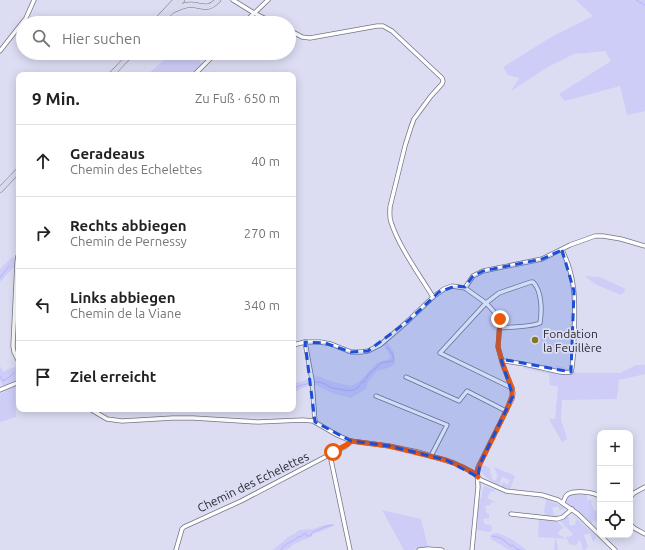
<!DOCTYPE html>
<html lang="de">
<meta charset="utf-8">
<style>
:root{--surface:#fff;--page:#f6f6f6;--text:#222;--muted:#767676;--line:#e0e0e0}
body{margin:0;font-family:Ubuntu,sans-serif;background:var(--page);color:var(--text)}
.controls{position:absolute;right:12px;bottom:12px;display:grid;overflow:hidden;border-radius:8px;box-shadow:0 2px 10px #0003}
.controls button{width:36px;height:36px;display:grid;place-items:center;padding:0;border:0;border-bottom:1px solid var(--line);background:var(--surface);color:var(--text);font:20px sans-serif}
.stop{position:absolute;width:12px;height:12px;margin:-9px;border:3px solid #ea580c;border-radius:50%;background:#fff}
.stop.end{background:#ea580c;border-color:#fff;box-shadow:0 1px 4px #0008}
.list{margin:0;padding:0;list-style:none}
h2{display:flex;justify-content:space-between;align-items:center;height:52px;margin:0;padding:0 16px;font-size:17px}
h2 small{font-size:13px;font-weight:400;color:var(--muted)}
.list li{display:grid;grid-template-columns:26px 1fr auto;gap:12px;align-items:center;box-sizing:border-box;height:72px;padding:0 16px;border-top:1px solid var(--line)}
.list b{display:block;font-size:15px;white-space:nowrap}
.list p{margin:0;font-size:13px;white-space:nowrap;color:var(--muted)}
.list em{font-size:13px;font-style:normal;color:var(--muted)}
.icon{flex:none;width:22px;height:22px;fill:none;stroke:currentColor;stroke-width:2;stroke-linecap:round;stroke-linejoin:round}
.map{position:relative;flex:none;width:645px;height:550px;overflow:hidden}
.search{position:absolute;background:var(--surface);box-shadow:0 2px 10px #0003;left:16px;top:16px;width:280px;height:44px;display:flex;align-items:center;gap:10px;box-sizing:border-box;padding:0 14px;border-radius:22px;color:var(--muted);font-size:15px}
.panel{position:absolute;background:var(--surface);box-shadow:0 2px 10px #0003;left:16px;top:72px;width:280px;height:340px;border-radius:8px}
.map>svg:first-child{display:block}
.green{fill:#cdcdf7}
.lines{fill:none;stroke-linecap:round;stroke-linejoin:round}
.stream{stroke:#b5b3fd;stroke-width:1}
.street-casing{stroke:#757589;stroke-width:5}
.secondary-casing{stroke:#757589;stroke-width:6}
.street{stroke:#fff;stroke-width:3.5}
.secondary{stroke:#dadaed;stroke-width:5}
.route{stroke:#ea580c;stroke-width:5}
.marked{fill:#1d4ed8;fill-opacity:0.2;stroke:#1d4ed8;stroke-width:3;stroke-dasharray:8 5;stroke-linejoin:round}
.poi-dot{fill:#827a20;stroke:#dcddf3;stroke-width:1.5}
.labels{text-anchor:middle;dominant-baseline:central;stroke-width:3.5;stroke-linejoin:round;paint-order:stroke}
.poi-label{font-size:12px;fill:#292a32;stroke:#dcddf3;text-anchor:start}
.street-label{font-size:12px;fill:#292a32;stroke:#dcddf3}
</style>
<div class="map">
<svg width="645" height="550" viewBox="0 0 645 550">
<rect width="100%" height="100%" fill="#dcddf3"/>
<!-- green -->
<g class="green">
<polygon points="576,0 645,0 645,111 627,115 620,86 565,101 559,94 611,61 605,51 574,54 546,68 511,91 519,78 508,75 503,67 553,36 593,16"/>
<polygon points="172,53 192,53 203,65 192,75 147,75"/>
<polygon points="14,257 14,267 0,282 0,269 11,258"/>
<polygon points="585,276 599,277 626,289 621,295 595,284"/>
<polygon points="387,341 394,352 395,364 388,368 377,371 368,382 366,389 351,398 332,393 316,385 305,387 293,393 293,384 317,376 333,382 351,386 359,382 377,363 389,359 390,355 383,345"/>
<polygon points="525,363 556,370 556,365 578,373 620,373 636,365 645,365 645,374 619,380 617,399 562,400 561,419 567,439 562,442 549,419 555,419 558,387 550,385 549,374 524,368"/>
<path d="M0 366 3 372C8 369 13 367 19 367V379L3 386 1 384V381H0Z"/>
<polygon points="19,384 19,389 15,389 16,417 0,422 0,394"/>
<path d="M483 465 490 468V472L492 476 491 478 495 481C500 473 496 474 494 467L515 476 510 489 501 487 502 482 508 485 510 480 502 477 499 486C495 484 485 477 482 473 481 471 481 468 481 466Z"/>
<polygon points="484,486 493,489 495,490 494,492 491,491 488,496 488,497 487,498 496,503 491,502 490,505 485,506 487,514 489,514 489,518 483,519 485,525 490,524 490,525 492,526 491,532 477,530 479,499 481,499 483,488"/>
<path d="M586 494 588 500H594L591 501 594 511 597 510 598 513 600 512V525L594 520 591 524 567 503C565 500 566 498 568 495Z"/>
<path d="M546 499 564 507 565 509 560 510 558 506 552 508 554 515H558L559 516H560V515L561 514 562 516 555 517 545 516C543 510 546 504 546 499Z"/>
<polygon points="382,510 421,519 428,547 412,550 404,550"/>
<polygon points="571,513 596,536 596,538 593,542 590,533 584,535 588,547 585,550 583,550 581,542 580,541 578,541 578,544 573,546 573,544 570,545 567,539 556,538 558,550 554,550 555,538 538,537 539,518 556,520 564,528 560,530 558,534 566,539 568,535 568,537 571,536 573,534 559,520 568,515 570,526 576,524 575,521 577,520"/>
<path d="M332 524 335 525C328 528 319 533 314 533L308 538 292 545 291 547 285 550H273L287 538 300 530 313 529 324 525Z"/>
<polygon points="498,533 513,540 527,550 509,550 491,539 492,534"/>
</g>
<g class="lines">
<!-- stream -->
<g class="stream">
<polyline points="636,0 645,5"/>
<polyline points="0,278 9,266"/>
<polyline points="0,376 3,381 11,376 14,372"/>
<path d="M314 382C322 382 323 383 330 387 332 388 336 389 339 389 350 391 355 393 362 382H364L368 375 381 363 393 361C395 356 390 351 387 347"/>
<polyline points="293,389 299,386 310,383"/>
<path d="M491 536C502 537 503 540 511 546L513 545 516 549 521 550"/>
<path d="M281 550C284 543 293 542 298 537L302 536 303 534H306L307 536H311C311 535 311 534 312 533 314 531 329 525 332 525"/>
</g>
<defs>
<g id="street">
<polyline points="233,0 254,13 274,23"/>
<polyline points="244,23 268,0"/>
<path d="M289 30 302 37 310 38 377 26H383L392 31 442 78 443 81 442 84 431 96 414 119 411 127 405 146 390 207C390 212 389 217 391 222 399 247 419 274 433 297"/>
<polyline points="0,51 26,18 34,0"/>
<polyline points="194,75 216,53"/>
<polyline points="19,254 18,256 17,262 13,346 14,352 19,362"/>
<polyline points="465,288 473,276 483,271 542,259 570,245 595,236 603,236 621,239 645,246"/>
<polyline points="486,303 440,353 512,388"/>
<path d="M486 303 499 293 531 282H533C542 291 542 311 540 323 531 327 511 327 500 328"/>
<polyline points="305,342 312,380 315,422"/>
<polyline points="293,345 305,342 320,342 331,344 351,352 361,352 368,351 380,345 408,321 433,297 444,289 452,286 465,288 486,303 498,316 500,323 498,347 503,365 511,386 513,393 512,399 478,467 477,472 478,487 472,550"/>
<path d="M502 361C516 362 529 365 543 368 552 370 562 374 571 372 574 361 573 349 574 338 575 305 577 280 562 250"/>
<polyline points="406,377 459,401 467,391 506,411"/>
<polyline points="0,390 19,382"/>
<polyline points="376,396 447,425 431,456"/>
<polyline points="90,409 107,419 122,421 173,418 193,418 258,422 303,420 313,421 337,435 351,441 389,446 418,452 454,463 472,472 481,480 506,491 542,495 558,500 578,514 615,550"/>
<polyline points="330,455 350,550"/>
<polyline points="630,497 634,493 645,487"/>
<path d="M563 503C564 500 565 496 568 494 576 490 592 492 600 496"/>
<polyline points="511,514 557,519 563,517 572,509"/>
<polyline points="630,524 634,528 645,534"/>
<polyline points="176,550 182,529 184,527 241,501 346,446 351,441"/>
<polyline points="419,550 428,549 442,550"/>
</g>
<g id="secondary">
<path d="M171 11C176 9 182 6 187 5 201 3 206 13 218 0"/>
<polyline points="158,23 160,17 176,0"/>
<polyline points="160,23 182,0"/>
<polyline points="111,75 132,53"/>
<polyline points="0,190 19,170"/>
</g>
</defs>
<!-- street casing -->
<use href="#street" class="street-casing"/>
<!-- secondary casing -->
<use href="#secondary" class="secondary-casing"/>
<!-- street -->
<use href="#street" class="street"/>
<!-- secondary -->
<use href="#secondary" class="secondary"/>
</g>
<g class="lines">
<!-- route -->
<polyline class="route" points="333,452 348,444 351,441 389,446 446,460 463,467 474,473 478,477 477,472 480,464 507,409 512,396 512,388 503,365 498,347 500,319"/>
</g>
<!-- marked area -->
<path class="marked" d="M562 250 574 291 571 372 501 359 513 396 480 464 478 477 446 460 389 446 351 441 315 422 305 342 325 343 351 352 368 351 408 321 439 292 455 286 465 287 473 276 483 271 542 259Z"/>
<!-- markers -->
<circle class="poi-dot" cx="535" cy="340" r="4"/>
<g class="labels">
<!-- poi labels -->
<g class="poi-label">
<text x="543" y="333">Fondation<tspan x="543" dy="14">la Feuillère</tspan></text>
</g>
<!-- street labels -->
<g class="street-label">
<text transform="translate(253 482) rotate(-26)">Chemin des Echelettes</text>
</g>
</g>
</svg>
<div class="controls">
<button>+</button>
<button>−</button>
<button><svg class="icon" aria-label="locate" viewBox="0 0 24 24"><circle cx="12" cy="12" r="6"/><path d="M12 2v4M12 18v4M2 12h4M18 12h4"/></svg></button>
</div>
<div class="stop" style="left:333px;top:452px"></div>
<div class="stop end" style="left:500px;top:319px"></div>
<div class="search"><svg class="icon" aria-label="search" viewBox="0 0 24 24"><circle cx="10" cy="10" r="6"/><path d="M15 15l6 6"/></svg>Hier suchen</div>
<section class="panel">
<h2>9 Min.<small>Zu Fuß · 650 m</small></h2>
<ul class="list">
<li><svg class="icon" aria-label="ahead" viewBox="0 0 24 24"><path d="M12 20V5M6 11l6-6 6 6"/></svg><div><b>Geradeaus</b><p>Chemin des Echelettes</p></div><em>40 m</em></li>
<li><svg class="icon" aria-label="right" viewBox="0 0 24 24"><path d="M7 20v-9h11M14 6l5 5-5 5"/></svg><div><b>Rechts abbiegen</b><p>Chemin de Pernessy</p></div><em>270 m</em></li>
<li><svg class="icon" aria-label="left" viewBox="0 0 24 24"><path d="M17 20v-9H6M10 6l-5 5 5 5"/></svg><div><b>Links abbiegen</b><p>Chemin de la Viane</p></div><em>340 m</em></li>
<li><svg class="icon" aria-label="arrive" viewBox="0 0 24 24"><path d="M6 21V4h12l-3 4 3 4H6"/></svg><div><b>Ziel erreicht</b></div></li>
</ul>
</section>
</div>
